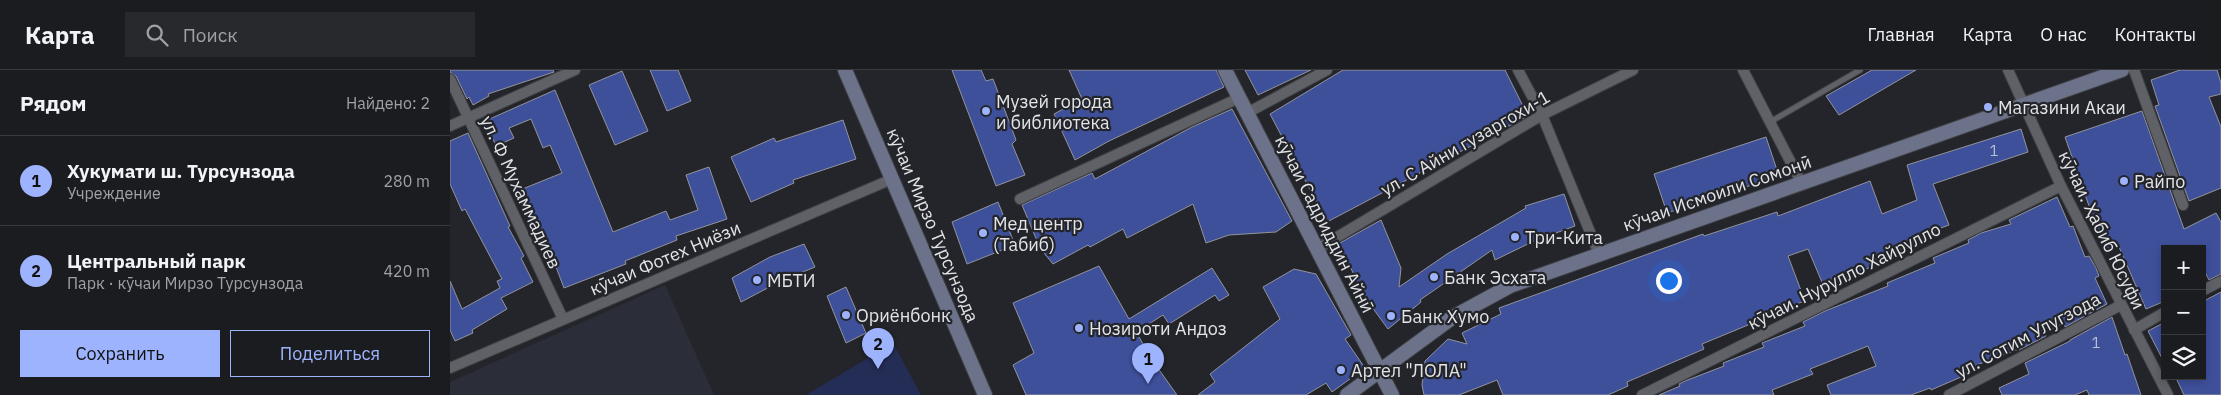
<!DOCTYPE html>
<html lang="ru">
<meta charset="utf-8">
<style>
:root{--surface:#1a1c20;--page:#27292d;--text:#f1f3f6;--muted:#9fa1a5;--line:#383a3e;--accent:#9eb3fd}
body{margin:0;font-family:"IBM Plex Sans",sans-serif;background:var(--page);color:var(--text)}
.controls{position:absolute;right:15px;bottom:15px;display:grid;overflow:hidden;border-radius:0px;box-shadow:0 2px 8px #0003}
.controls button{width:45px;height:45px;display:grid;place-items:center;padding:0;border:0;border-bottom:1px solid var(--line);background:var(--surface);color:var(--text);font:25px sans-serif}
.you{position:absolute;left:1218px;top:210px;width:18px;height:18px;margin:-12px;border:4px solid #fff;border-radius:50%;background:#1a73e8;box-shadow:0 0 0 8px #1a73e833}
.badge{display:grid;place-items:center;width:32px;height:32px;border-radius:50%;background:var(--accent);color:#111;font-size:16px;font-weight:700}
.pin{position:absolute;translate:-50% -41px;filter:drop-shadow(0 1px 2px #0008)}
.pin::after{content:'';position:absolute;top:26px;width:18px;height:15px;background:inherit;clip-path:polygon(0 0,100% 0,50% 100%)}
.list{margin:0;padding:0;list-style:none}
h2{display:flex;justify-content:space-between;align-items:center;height:65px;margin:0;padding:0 20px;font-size:21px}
h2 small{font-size:16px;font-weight:400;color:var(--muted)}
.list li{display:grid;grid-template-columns:32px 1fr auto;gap:15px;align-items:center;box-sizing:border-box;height:90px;padding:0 20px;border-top:1px solid var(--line)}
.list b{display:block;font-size:19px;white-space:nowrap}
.list p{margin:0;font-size:16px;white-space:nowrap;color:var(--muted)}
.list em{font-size:16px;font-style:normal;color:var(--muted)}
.actions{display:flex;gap:10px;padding:15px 20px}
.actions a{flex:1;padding:11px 0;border:1px solid var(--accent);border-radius:0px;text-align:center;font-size:18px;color:var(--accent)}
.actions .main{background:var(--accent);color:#111}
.icon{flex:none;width:28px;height:28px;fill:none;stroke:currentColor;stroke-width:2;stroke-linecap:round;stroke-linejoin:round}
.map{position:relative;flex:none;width:1771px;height:325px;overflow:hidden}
header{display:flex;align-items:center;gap:30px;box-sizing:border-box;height:70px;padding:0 25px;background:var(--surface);border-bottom:1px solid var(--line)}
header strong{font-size:24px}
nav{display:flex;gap:28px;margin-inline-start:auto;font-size:18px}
.search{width:350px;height:45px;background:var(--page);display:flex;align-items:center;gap:12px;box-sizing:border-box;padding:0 18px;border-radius:0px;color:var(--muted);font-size:19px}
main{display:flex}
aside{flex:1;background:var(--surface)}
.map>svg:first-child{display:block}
.built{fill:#2b2e38}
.green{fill:#242d56}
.building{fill:#3f509b;stroke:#92949a}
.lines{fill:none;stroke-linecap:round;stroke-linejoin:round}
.lane-casing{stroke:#404145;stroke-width:7}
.street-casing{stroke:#404145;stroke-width:12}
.secondary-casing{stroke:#404145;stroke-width:16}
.lane{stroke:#5f6167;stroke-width:5}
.street{stroke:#5f6167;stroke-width:10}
.secondary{stroke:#6b728a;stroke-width:14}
.poi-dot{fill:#9eb3fd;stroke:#23252a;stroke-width:2}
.labels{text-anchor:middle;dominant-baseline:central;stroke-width:4.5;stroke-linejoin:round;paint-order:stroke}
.number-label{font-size:15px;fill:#b9bfd4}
.poi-label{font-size:18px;fill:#e2e4e7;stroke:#23252a;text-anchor:start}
.street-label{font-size:18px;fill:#e2e4e7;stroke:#23252a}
</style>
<header>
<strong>Карта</strong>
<div class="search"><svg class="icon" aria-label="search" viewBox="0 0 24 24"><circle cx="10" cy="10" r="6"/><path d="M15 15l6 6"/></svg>Поиск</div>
<nav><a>Главная</a><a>Карта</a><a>О нас</a><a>Контакты</a></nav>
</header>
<main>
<aside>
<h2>Рядом<small>Найдено: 2</small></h2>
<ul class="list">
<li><span class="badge">1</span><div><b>Хукумати ш. Турсунзода</b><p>Учреждение</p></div><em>280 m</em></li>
<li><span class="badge">2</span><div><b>Центральный парк</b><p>Парк · кӯчаи Мирзо Турсунзода</p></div><em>420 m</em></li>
</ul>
<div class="actions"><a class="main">Сохранить</a><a>Поделиться</a></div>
</aside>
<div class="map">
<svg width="1771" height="325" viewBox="0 0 1771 325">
<rect width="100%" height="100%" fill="#23252a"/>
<!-- built -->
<polygon class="built" points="215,215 264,325 0,325 0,312"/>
<!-- green -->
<polygon class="green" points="443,273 471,325 356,325"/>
<!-- building -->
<g class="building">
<polygon points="0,0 103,0 104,2 38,24 39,26 23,35 19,27 17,29 6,6 0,2"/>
<polygon points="200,0 228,0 241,31 217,41"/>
<polygon points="502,0 531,0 536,11 543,9 566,70 562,74 575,105 546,116"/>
<polygon points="619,0 766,0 774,17 659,71 625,90 604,44 632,29"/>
<polygon points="795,0 861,0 808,25"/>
<polygon points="893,0 1055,0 1078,46 877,152 820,44"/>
<polygon points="1422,0 1466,0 1389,45 1376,26"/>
<polygon points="1730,0 1767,0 1771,13 1771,24 1759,27 1771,57 1771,118 1739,131 1705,36 1709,35 1701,10"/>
<polygon points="172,1 198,61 165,75 139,15"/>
<polygon points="105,20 163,162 216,141 220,150 248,140 236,105 259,97 277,149 226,166 227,170 175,191 176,194 114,218 98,176 95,177 82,143 80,144 70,120 112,103 100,75 93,78 81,49 59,58 64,68 46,76 35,51"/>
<polygon points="782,39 842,151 826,162 779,165 756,173 743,134 677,168 673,159 640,177 638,175 603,194 590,178 572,135 642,103 645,109 742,57"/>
<polygon points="1692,41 1734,159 1766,143 1771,152 1771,204 1759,210 1752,196 1752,179 1715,179 1715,231 1696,239 1669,177 1655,182 1615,67"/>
<polygon points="393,50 406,89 343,110 344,113 301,132 281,87 324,68 326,72"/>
<polygon points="1571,59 1578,82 1483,114 1499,155 1464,168 1466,173 1419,192 1421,197 1374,217 1358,179 1338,186 1355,231 1314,245 1315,248 1252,274 1254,279 1177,312 1178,316 1158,325 1053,325 1047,310 1009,325 974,325 972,315 975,291 998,269 1017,274 1012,263 1051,244 1049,238 1253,164 1254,166 1327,142 1328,146 1420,111 1432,144 1467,130 1457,95"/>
<polygon points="18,63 60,156 58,157 74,186 71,188 83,212 51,228 57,239 22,260 23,263 5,271 0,260 0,211 12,239 50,218 47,211 52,209 15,139 12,141 0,114 0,71"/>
<polygon points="1316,67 1329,106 1217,143 1204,104"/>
<polygon points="1114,124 1125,156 1084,171 1045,190 1042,180 970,230 971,232 938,259 919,233 888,174 931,150 951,198 949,217 997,184 1076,138 1075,136"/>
<polygon points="1607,127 1620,157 1623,156 1635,187 1639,186 1646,198 1649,206 1645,208 1657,234 1615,257 1614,253 1595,262 1596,266 1569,280 1569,279 1516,299 1518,304 1481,320 1480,318 1461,325 1381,325 1377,315 1426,296 1418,276 1360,299 1363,304 1322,320 1324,325 1209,325 1230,316 1229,314 1235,311 1274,296 1273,293 1314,277 1312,273 1355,256 1353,252 1375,241 1438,216 1437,213 1485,193 1483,188 1519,173 1518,170 1531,163 1561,154 1559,150"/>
<polygon points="548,132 565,175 517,194 502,152"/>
<polygon points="354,174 365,197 331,211 291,232 282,208 320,187"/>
<polygon points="649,196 679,249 762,198 779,225 769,231 765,225 719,254 713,245 686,262 705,294 727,325 576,325 563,295 584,283 563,233"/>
<polygon points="844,199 866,204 901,265 895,269 915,298 882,322 876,313 856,325 748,325 765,312 760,304 830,249 813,217"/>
<polygon points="396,217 416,263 396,273 377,226"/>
<polygon points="1771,222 1771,325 1734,325 1725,306 1752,306 1752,232"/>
<polygon points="1662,247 1675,285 1677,284 1691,325 1639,325 1637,320 1625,325 1552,325 1549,318 1579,304 1575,293 1620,271 1620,270"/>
<polygon points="1715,252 1715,294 1698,261"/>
</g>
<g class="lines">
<defs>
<polyline id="lane" points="1320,52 1410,0"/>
<g id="street">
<polyline points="1068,0 1092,45 1149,184"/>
<polyline points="1293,0 1352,114"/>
<polyline points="1558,0 1611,116 1718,325"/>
<polyline points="1684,0 1733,135"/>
<polyline points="0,9 113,249"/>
<polyline points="797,43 877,0"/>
<polyline points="0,56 125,0"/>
<polyline points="570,129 789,28"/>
<polyline points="867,179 1092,45 1183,0"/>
<polyline points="1752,221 1771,211"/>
<polyline points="1684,260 1715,242"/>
<polyline points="0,298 442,109"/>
<polyline points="1192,325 1611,116"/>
<polyline points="1499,325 1671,235"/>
</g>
<g id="secondary">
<polyline points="395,0 535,325"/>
<polyline points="775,0 942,325"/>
<polyline points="897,325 1003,247 1060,216 1672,0"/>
</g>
</defs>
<!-- lane casing -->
<use href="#lane" class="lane-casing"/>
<!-- street casing -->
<use href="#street" class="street-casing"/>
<!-- secondary casing -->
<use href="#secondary" class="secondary-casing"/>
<!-- lane -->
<use href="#lane" class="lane"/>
<!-- street -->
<use href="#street" class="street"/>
<!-- secondary -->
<use href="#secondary" class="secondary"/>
</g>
<!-- markers -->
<g class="poi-dot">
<circle cx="1538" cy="37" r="5"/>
<circle cx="536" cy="41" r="5"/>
<circle cx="1674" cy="111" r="5"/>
<circle cx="533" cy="163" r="5"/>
<circle cx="1065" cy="167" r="5"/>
<circle cx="984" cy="207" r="5"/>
<circle cx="307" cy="210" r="5"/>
<circle cx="396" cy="245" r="5"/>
<circle cx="941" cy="246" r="5"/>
<circle cx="629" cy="258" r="5"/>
<circle cx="891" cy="300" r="5"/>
</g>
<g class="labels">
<!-- number labels -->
<g class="number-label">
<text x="1544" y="80">1</text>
<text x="1646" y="272">1</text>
</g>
<!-- poi labels -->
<g class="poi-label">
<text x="546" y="31">Музей города<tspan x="546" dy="21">и библиотека</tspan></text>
<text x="1548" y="37">Магазини Акаи</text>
<text x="1684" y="111">Райпо</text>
<text x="543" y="153">Мед центр<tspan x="543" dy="21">(Табиб)</tspan></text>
<text x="1075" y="167">Три-Кита</text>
<text x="994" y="207">Банк Эсхата</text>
<text x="317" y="210">МБТИ</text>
<text x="406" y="245">Ориёнбонк</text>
<text x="951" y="246">Банк Хумо</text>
<text x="639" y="258">Нозироти Андоз</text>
<text x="901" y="300">Артел "ЛОЛА"</text>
</g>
<!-- street labels -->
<g class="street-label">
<text transform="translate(1015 73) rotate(-30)">ул. С Айни гузаргохи-1</text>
<text transform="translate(71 122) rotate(65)">ул. Ф Мухаммадиев</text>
<text transform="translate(1267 123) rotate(-19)">кӯчаи Исмоили Сомонӣ</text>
<text transform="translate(875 154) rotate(63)">кӯчаи Садриддин Айнӣ</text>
<text transform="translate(483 155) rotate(67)">кӯчаи Мирзо Турсунзода</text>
<text transform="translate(1652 160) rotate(64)">кӯчаи. Ҳабиб Юсуфи</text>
<text transform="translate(215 188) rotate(-23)">кӯчаи Фотех Ниёзи</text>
<text transform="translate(1394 206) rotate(-27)">кӯчаи. Нурулло Хайрулло</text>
<text transform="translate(1578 265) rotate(-28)">ул. Сотим Улугзода</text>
</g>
</g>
</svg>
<div class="controls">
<button>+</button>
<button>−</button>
<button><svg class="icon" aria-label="layers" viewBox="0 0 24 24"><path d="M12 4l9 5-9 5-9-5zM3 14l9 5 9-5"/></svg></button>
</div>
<div class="you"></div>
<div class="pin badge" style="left:698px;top:314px">1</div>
<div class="pin badge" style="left:428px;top:299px">2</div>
</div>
</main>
